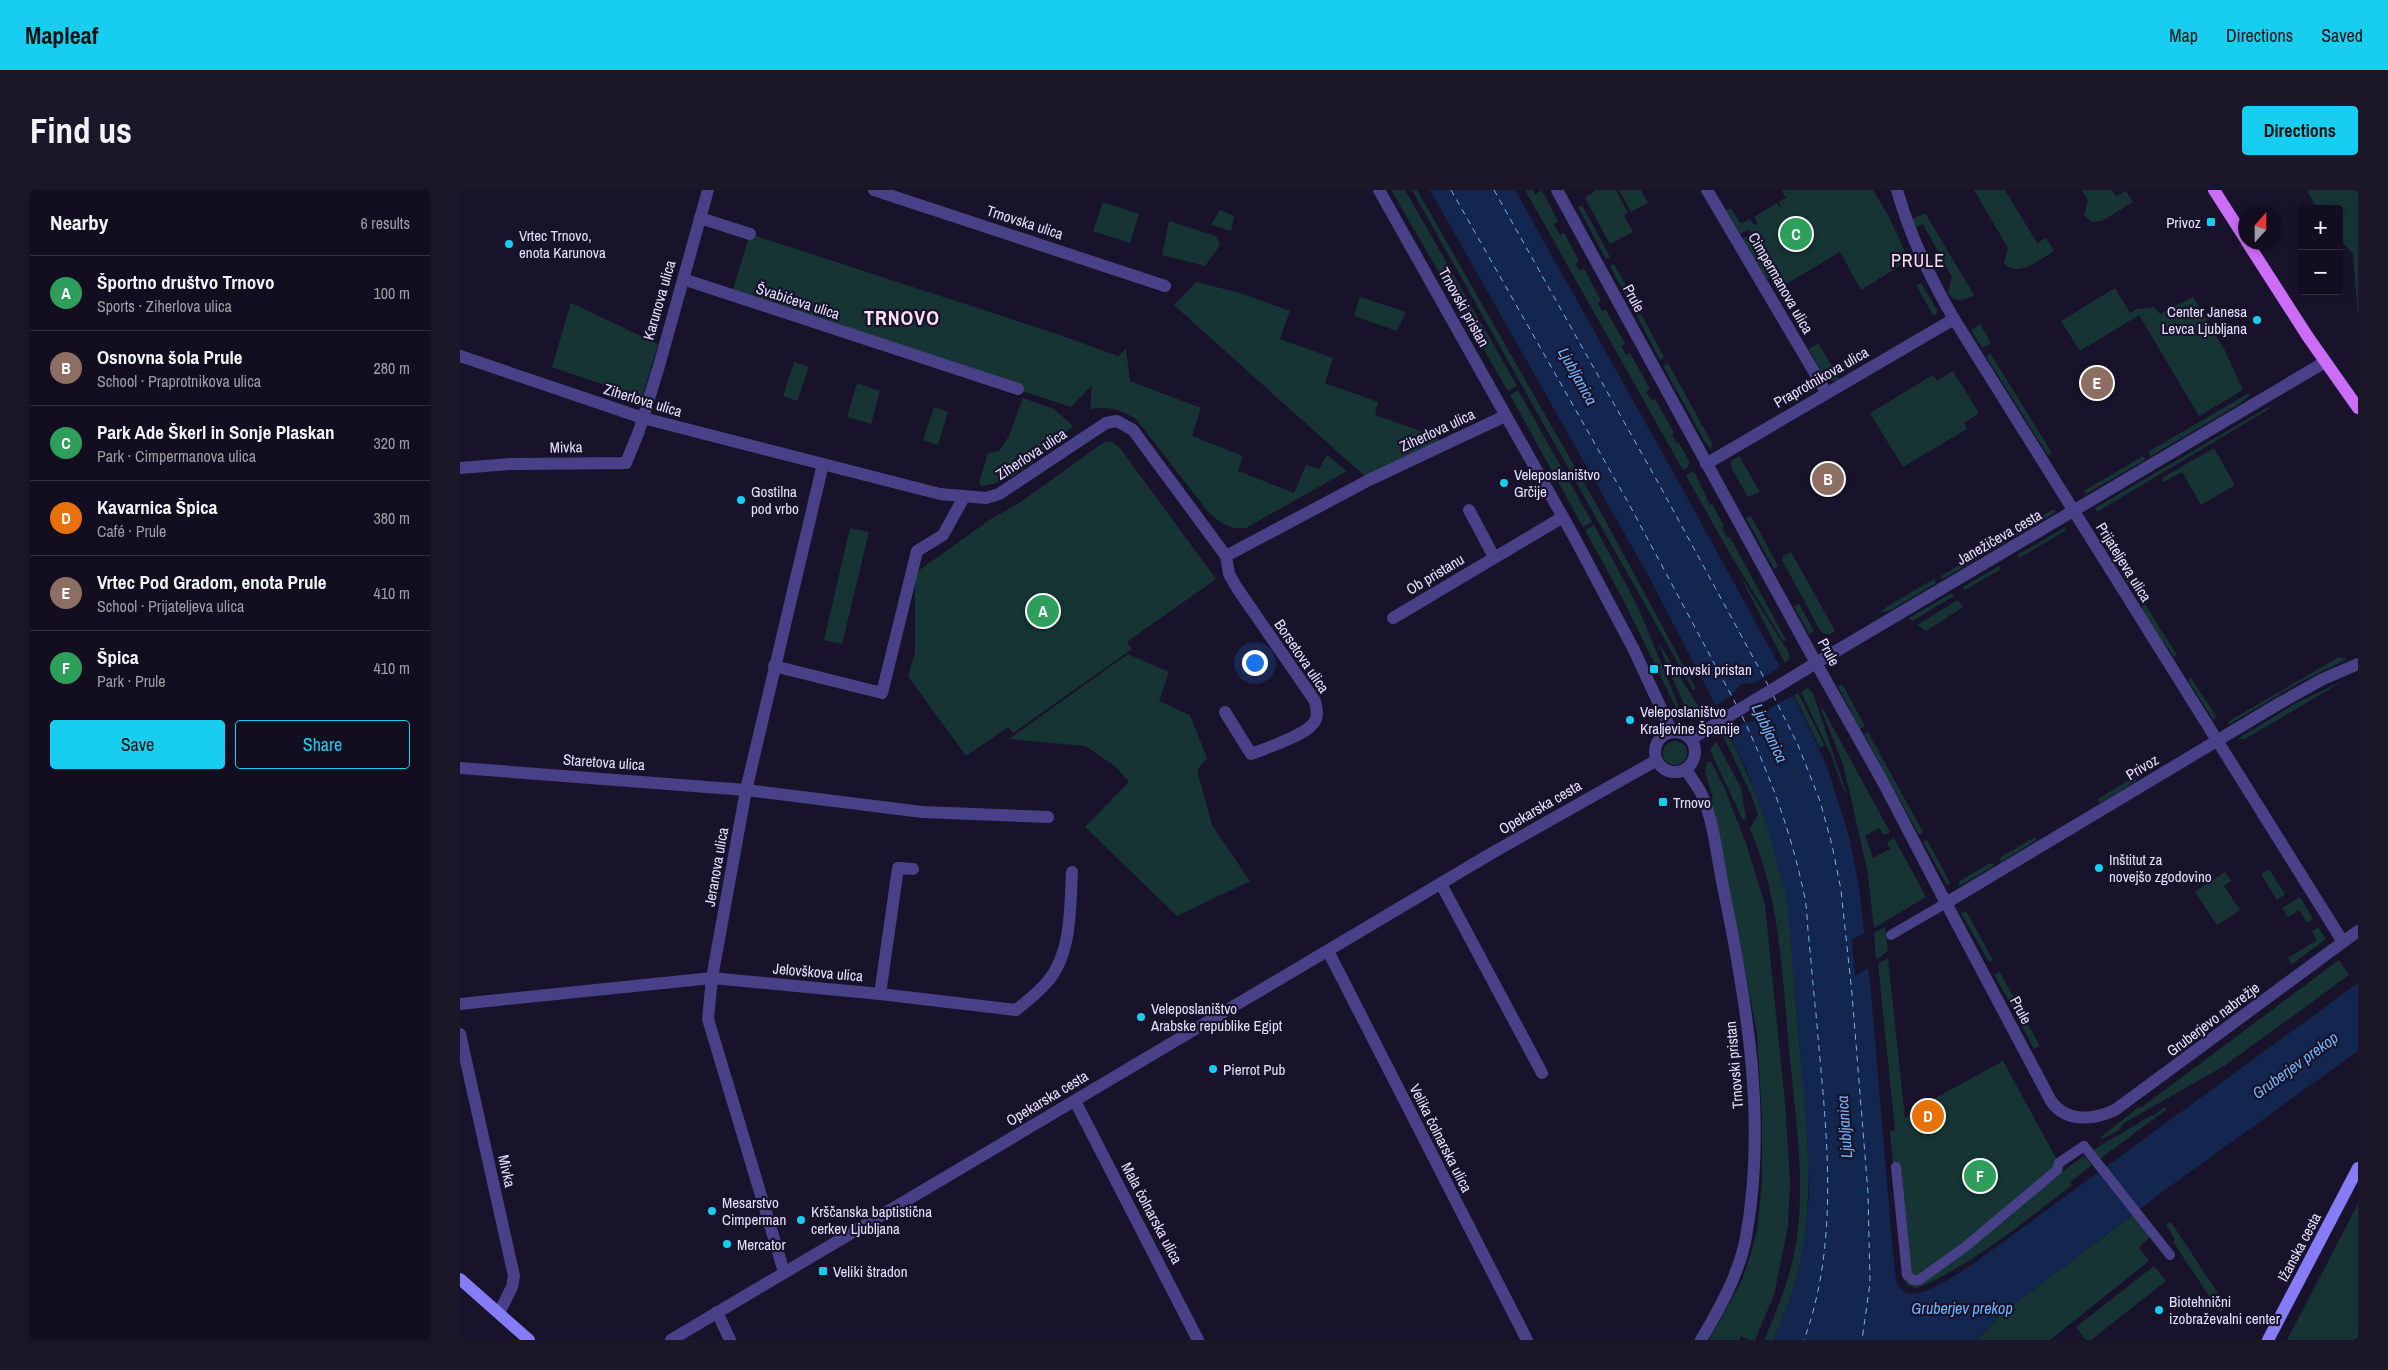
<!DOCTYPE html>
<meta charset="utf-8">
<style>
:root{--surface:#120e20;--page:#1b1729;--text:#f1f3f6;--muted:#9c9ca5;--line:#312e3e;--accent:#17cef1}
body{margin:0;font-family:"Archivo Narrow",sans-serif;background:var(--page);color:var(--text)}
.controls{position:absolute;right:15px;top:15px;display:grid;overflow:hidden;border-radius:5px;box-shadow:0 2px 8px #0003}
.controls button{width:45px;height:45px;display:grid;place-items:center;padding:0;border:0;border-bottom:1px solid var(--line);background:var(--surface);color:var(--text);font:25px sans-serif}
.compass{position:absolute;left:1778px;top:15px;width:45px;height:45px;border-radius:50%;background:var(--surface);box-shadow:0 2px 8px #0003;rotate:21deg}
.you{position:absolute;left:794px;top:472px;width:18px;height:18px;margin:-12px;border:4px solid #fff;border-radius:50%;background:#1a73e8;box-shadow:0 0 0 8px #1a73e833}
.badge{display:grid;place-items:center;width:32px;height:32px;border-radius:50%;background:var(--accent);color:#fff;font-size:16px;font-weight:700}
.pin{position:absolute;translate:-50% -50%;border:2px solid #fff;box-shadow:0 1px 5px #0006}
.list{margin:0;padding:0;list-style:none}
h2{display:flex;justify-content:space-between;align-items:center;height:65px;margin:0;padding:0 20px;font-size:21px}
h2 small{font-size:16px;font-weight:400;color:var(--muted)}
.list li{display:grid;grid-template-columns:32px 1fr auto;gap:15px;align-items:center;box-sizing:border-box;height:75px;padding:0 20px;border-top:1px solid var(--line)}
.list b{display:block;font-size:19px;white-space:nowrap}
.list p{margin:0;font-size:16px;white-space:nowrap;color:var(--muted)}
.list em{font-size:16px;font-style:normal;color:var(--muted)}
.actions{display:flex;gap:10px;padding:15px 20px}
.actions a{flex:1;padding:11px 0;border:1px solid var(--accent);border-radius:5px;text-align:center;font-size:18px;color:var(--accent)}
.actions .main{background:var(--accent);color:#111}
.map{position:relative;flex:none;width:1898px;height:1150px;overflow:hidden;border-radius:5px}
header{display:flex;align-items:center;gap:30px;box-sizing:border-box;height:70px;padding:0 25px;background:var(--accent);color:#111}
header strong{font-size:24px}
nav{display:flex;gap:28px;margin-inline-start:auto;font-size:18px}
.intro{display:flex;align-items:center;justify-content:space-between;box-sizing:border-box;height:120px;padding:0 30px}
h1{margin:0;font-size:35px}
.button{padding:12px 22px;border-radius:5px;background:var(--accent);color:#111;font-size:18px;font-weight:700}
main{display:flex;gap:30px;padding:0 30px}
aside{flex:1;background:var(--surface);border-radius:5px;box-shadow:0 2px 8px #0003}
.map>svg:first-child{display:block}
.green{fill:#163434}
.water{fill:#13264f}
.pier{fill:#18132b}
.lines{fill:none;stroke-linecap:round;stroke-linejoin:round}
.ferry{stroke:#73b2f6;stroke-width:1;stroke-dasharray:6 5;stroke-linecap:butt}
.pedestrian{stroke:#484187;stroke-width:10}
.minor{stroke:#484187;stroke-width:12}
.tertiary{stroke:#484187;stroke-width:12}
.secondary{stroke:#867cf7;stroke-width:12}
.primary{stroke:#cb6df6;stroke-width:12}
.poi-dot{fill:#17cef1;stroke:#18132b;stroke-width:2}
.labels{text-anchor:middle;dominant-baseline:central;stroke-width:4.5;stroke-linejoin:round;paint-order:stroke}
.street-label{font-size:15px;fill:#e4dffd;stroke:#18132b}
.poi-label{font-size:15px;fill:#e4dffd;stroke:#18132b;text-anchor:start}
.water-label{font-size:16px;font-style:italic;fill:#73b2f6;stroke:#18132b}
.quarter-label{font-size:18px;letter-spacing:1px;fill:#fde1f1;stroke:#18132b}
.district-label{font-size:20px;font-weight:bold;letter-spacing:1px;fill:#fde1f1;stroke:#18132b}
</style>
<header>
<strong>Mapleaf</strong>
<nav><a>Map</a><a>Directions</a><a>Saved</a></nav>
</header>
<div class="intro"><h1>Find us</h1><a class="button">Directions</a></div>
<main>
<aside>
<h2>Nearby<small>6 results</small></h2>
<ul class="list">
<li><span class="badge" style="background:#2e9e5b">A</span><div><b>Športno društvo Trnovo</b><p>Sports · Ziherlova ulica</p></div><em>100 m</em></li>
<li><span class="badge" style="background:#8d6e63">B</span><div><b>Osnovna šola Prule</b><p>School · Praprotnikova ulica</p></div><em>280 m</em></li>
<li><span class="badge" style="background:#2e9e5b">C</span><div><b>Park Ade Škerl in Sonje Plaskan</b><p>Park · Cimpermanova ulica</p></div><em>320 m</em></li>
<li><span class="badge" style="background:#e8710a">D</span><div><b>Kavarnica Špica</b><p>Café · Prule</p></div><em>380 m</em></li>
<li><span class="badge" style="background:#8d6e63">E</span><div><b>Vrtec Pod Gradom, enota Prule</b><p>School · Prijateljeva ulica</p></div><em>410 m</em></li>
<li><span class="badge" style="background:#2e9e5b">F</span><div><b>Špica</b><p>Park · Prule</p></div><em>410 m</em></li>
</ul>
<div class="actions"><a class="main">Save</a><a>Share</a></div>
</aside>
<div class="map">
<svg width="1898" height="1150" viewBox="0 0 1898 1150">
<rect width="100%" height="100%" fill="#18132b"/>
<!-- green -->
<g class="green">
<polygon points="931,0 945,0 1057,196 1048,201"/>
<polygon points="952,0 957,0 1144,328 1236,499 1233,500"/>
<polygon points="1065,0 1073,0 1075,4 1082,0 1098,31 1093,34 1100,45 1104,43 1119,71 1115,74 1120,81 1124,79 1141,110 1138,113 1142,121 1146,120 1165,154 1161,156 1166,165 1170,163 1190,199 1186,202 1192,211 1195,209 1214,243 1212,244 1217,254 1219,253 1230,273 1228,275 1229,277 1223,280"/>
<polygon points="1136,0 1156,0 1168,23 1164,26 1173,42 1150,54 1125,8"/>
<polygon points="1159,0 1181,0 1188,13 1171,22"/>
<polygon points="1321,0 1413,0 1428,25 1449,70 1401,100 1380,62 1323,96 1317,83 1307,89 1282,49 1292,43 1289,39 1280,44 1266,20 1271,18 1280,33 1283,33 1290,29 1294,35 1298,33 1294,27 1317,13 1322,19 1319,12 1326,8"/>
<path d="M1514 0H1545L1577 53 1586 48 1594 61C1580 69 1558 89 1544 73L1548 58Z"/>
<polygon points="1622,0 1652,0 1656,6 1666,1 1673,12 1642,31 1632,32 1624,25 1628,10"/>
<polygon points="1847,0 1898,0 1898,127 1893,64 1879,48 1879,19 1857,19"/>
<polygon points="643,12 679,24 670,53 633,41"/>
<polygon points="1122,15 1150,67 1146,69 1118,17"/>
<polygon points="760,20 774,26 771,41 751,35"/>
<path d="M1465 23 1514 105C1504 110 1495 114 1488 103L1492 87 1463 34 1454 38 1451 30Z"/>
<polygon points="709,31 756,46 760,55 745,76 702,65"/>
<path d="M290 44 594 143 658 166 666 159 670 191 741 218 732 246 783 266 778 281 834 303 846 275 859 279 867 265 887 281 786 338C770 340 761 333 749 323L676 229C660 219 649 216 630 219L632 195 611 217 271 106Z"/>
<polygon points="1154,74 1177,115 1172,118 1150,76"/>
<polygon points="736,92 780,103 830,121 820,149 873,168 865,193 918,212 915,225 969,244 987,254 909,290 714,115"/>
<polygon points="1461,93 1477,120 1476,125 1473,125 1456,95"/>
<polygon points="1655,98 1670,123 1677,119 1694,117 1700,124 1733,107 1764,159 1783,200 1739,226 1679,125 1620,161 1601,131"/>
<polygon points="900,107 946,122 937,141 894,126"/>
<polygon points="111,113 198,154 182,208 92,177"/>
<polygon points="1181,124 1204,167 1200,170 1177,126"/>
<polygon points="1520,134 1531,153 1522,158 1511,140"/>
<polygon points="1358,153 1380,190 1372,191 1363,184 1349,159"/>
<polygon points="1530,163 1592,263 1588,265 1526,166"/>
<polygon points="334,172 349,177 337,211 323,206"/>
<polygon points="1208,173 1252,253 1251,259 1245,252 1203,176"/>
<polygon points="1493,181 1519,223 1504,233 1507,239 1443,277 1410,223 1473,185 1477,191"/>
<polygon points="397,193 420,201 411,234 387,227"/>
<polygon points="1058,200 1132,332 1123,337 1050,205"/>
<polygon points="1789,203 1790,205 1779,214 1691,266 1688,262"/>
<path d="M563 208 594 219 613 236C586 260 560 291 522 296L519 292 528 263 539 261 549 246Z"/>
<polygon points="474,217 488,222 478,255 463,250"/>
<polygon points="1808,217 1809,219 1637,322 1635,318"/>
<polygon points="644,252 652,252 660,258 756,389 667,452 672,459 553,543 548,537 506,566 448,486 455,462 455,389 458,381 531,329 561,312"/>
<polygon points="1754,258 1775,295 1741,315 1722,282 1704,292 1702,288"/>
<polygon points="1279,266 1300,302 1288,307 1271,277 1271,271"/>
<polygon points="1683,266 1685,270 1626,304 1624,301"/>
<polygon points="1232,282 1235,283 1250,315 1252,314 1264,336 1262,338 1267,347 1270,347 1326,450 1323,451 1269,362 1226,286"/>
<polygon points="1592,320 1596,321 1593,324 1483,389 1481,386"/>
<polygon points="1291,326 1318,376 1314,379 1286,328"/>
<polygon points="1134,335 1178,417 1219,517 1216,518 1164,411 1125,340"/>
<polygon points="1606,337 1605,341 1559,368 1557,365"/>
<polygon points="390,338 409,342 382,454 364,450"/>
<path d="M1331 362 1375 441C1370 445 1365 446 1360 440L1322 370 1323 366Z"/>
<polygon points="1539,376 1541,379 1505,400 1503,397"/>
<polygon points="1663,379 1717,465 1714,467 1704,452 1702,454 1680,419 1683,417 1660,381"/>
<polygon points="1279,384 1329,463 1329,469 1325,473"/>
<polygon points="1474,389 1476,393 1431,420 1420,423 1428,416"/>
<polygon points="1492,403 1494,406 1452,431 1449,428"/>
<polygon points="1498,410 1503,417 1466,441 1457,435"/>
<polygon points="1339,414 1354,441 1349,444 1334,417"/>
<polygon points="1198,452 1242,522 1233,526 1227,522"/>
<polygon points="668,464 709,482 699,511 730,525 747,568 737,580 752,635 790,691 717,726 625,637 669,592 655,576 625,556 549,549"/>
<polygon points="1879,467 1887,469 1842,491 1768,535 1769,531"/>
<polygon points="1731,488 1756,526 1754,531 1728,490"/>
<polygon points="1885,490 1785,549 1777,549 1836,513"/>
<polygon points="1382,494 1405,536 1400,539 1378,496"/>
<polygon points="1348,498 1353,503 1386,602 1384,601 1372,567 1341,502"/>
<polygon points="1338,503 1365,556 1360,558 1334,505"/>
<polygon points="1361,519 1363,519 1430,642 1424,645 1419,638 1405,646 1413,668 1430,659 1427,652 1434,648 1466,707 1414,738 1407,679 1388,595 1383,574"/>
<polygon points="1408,542 1463,642 1459,645 1404,544"/>
<path d="M1268 543C1292 592 1319 655 1327 710 1333 752 1334 796 1338 838 1346 925 1359 1016 1333 1101 1328 1117 1320 1134 1314 1150H1304C1316 1123 1328 1094 1334 1064 1347 1001 1336 932 1330 869 1322 790 1322 713 1290 639L1298 624 1290 602 1263 546Z"/>
<circle cx="1215" cy="563" r="12"/>
<polygon points="1256,551 1281,598 1286,629 1283,630 1250,560"/>
<polygon points="1247,572 1251,572 1264,597 1287,656 1305,715 1325,913 1330,992 1328,1036 1314,1105 1295,1150 1289,1150 1281,1146 1279,1150 1249,1150 1282,1090 1291,1063 1297,1041 1302,992 1302,929 1297,843 1275,726 1250,610 1253,609 1245,581"/>
<polygon points="1674,587 1676,591 1640,613 1638,609"/>
<polygon points="1575,647 1577,650 1541,672 1539,668"/>
<polygon points="1467,650 1490,693 1487,695 1463,652"/>
<polygon points="1530,673 1535,675 1498,697 1500,691"/>
<polygon points="1809,679 1825,704 1817,710 1801,684"/>
<polygon points="1765,682 1771,691 1764,696 1780,720 1757,735 1735,702"/>
<polygon points="1840,707 1853,729 1847,733 1839,720 1828,727 1822,718"/>
<polygon points="1506,721 1533,770 1529,772 1501,723"/>
<polygon points="1425,737 1428,761 1416,770 1414,743"/>
<polygon points="1858,737 1866,749 1832,774 1828,768 1857,750 1852,741"/>
<path d="M1428 768 1445 929 1452 921 1543 871 1603 981 1624 966 1632 975 1610 992 1611 996C1562 1033 1514 1074 1457 1098L1448 1096 1443 1088 1430 941 1435 940 1418 774Z"/>
<polygon points="1879,770 1889,785 1764,876 1664,933 1658,941 1642,949 1641,947 1676,919 1682,917"/>
<polygon points="1540,782 1562,823 1557,825 1534,785"/>
<polygon points="1566,831 1580,856 1574,859 1561,834"/>
<polygon points="1719,910 1640,969 1633,960 1692,925 1693,926 1705,917 1707,919"/>
<polygon points="1898,1014 1898,1150 1827,1150"/>
<polygon points="1674,1024 1690,1047 1679,1057 1689,1071 1590,1150 1517,1150 1541,1124"/>
<polygon points="1711,1032 1767,1117 1760,1122 1713,1052 1715,1050 1706,1035"/>
<polygon points="1694,1076 1706,1091 1631,1150 1626,1150 1616,1137"/>
</g>
<!-- water -->
<path class="water" d="M970 0H1055L1216 287 1319 475 1367 576 1390 650 1399 697 1411 803 1433 1063C1435 1073 1434 1086 1438 1095 1450 1120 1495 1084 1510 1076L1898 793V861L1705 1000 1541 1124 1516 1150H1314L1333 1101 1341 1069 1349 1008 1347 942 1327 709 1306 633 1287 581 1255 514 1188 385Z"/>
<!-- pier -->
<g class="pier">
<polygon points="1322,476 1336,504 1310,518 1298,531 1285,532 1266,545 1254,516 1270,507 1281,494 1295,493"/>
<polygon points="1406,742 1410,777 1395,786 1392,750"/>
</g>
<g class="lines">
<!-- ferry -->
<g class="ferry">
<polyline points="991,0 1169,314 1277,516"/>
<polyline points="1034,0 1200,296 1308,495"/>
<polyline points="1313,505 1338,555 1360,611 1372,655 1381,700 1392,804 1408,1003 1410,1093 1402,1150"/>
<path d="M1282 526C1309 583 1331 641 1344 704 1347 716 1347 729 1348 741 1351 769 1353 797 1356 824 1365 932 1382 1046 1344 1150"/>
</g>
<!-- pedestrian -->
<g class="pedestrian">
<polyline points="1431,745 1486,713"/>
<polyline points="1436,977 1447,1085 1453,1090 1459,1090 1505,1057 1597,980 1599,973 1624,956 1710,1065"/>
</g>
<!-- minor -->
<g class="minor">
<polyline points="414,0 705,96"/>
<polyline points="919,0 1113,345 1174,460 1212,542"/>
<polyline points="1097,0 1356,473"/>
<polyline points="1247,0 1366,202"/>
<path d="M1437 0C1450 46 1470 88 1494 129L1883 752"/>
<polyline points="240,28 290,44"/>
<polyline points="223,89 558,199"/>
<polyline points="0,166 183,228 480,304 526,308 539,304 646,233 657,231 673,240 766,366 909,290 1045,226"/>
<polyline points="1246,274 1494,129"/>
<polyline points="0,278 51,274 166,273 179,241 199,176 248,0"/>
<polyline points="1009,320 1034,367"/>
<polyline points="933,428 1103,327"/>
<polyline points="314,476 422,503 457,361 483,345 504,307"/>
<path d="M765 522 791 564C806 558 848 545 855 531 859 524 856 518 855 511L777 398 769 384 766 366"/>
<polyline points="0,578 286,600 462,622 588,627"/>
<path d="M1226 580C1231 588 1238 596 1242 605 1255 635 1257 670 1264 701 1287 814 1307 932 1286 1047 1279 1084 1260 1118 1241 1150"/>
<polyline points="981,694 1082,883"/>
<path d="M1486 713 1591 911C1606 933 1633 930 1655 920L1898 741"/>
<polyline points="868,761 1067,1150"/>
<polyline points="420,804 438,678 453,679"/>
<path d="M0 814 252 788 420 804 556 820C567 811 579 802 588 791 612 763 610 716 612 682"/>
<polyline points="0,844 54,1086 52,1097 39,1123"/>
<polyline points="615,911 738,1150"/>
<polyline points="324,1082 248,829 252,788 286,600 363,274"/>
<polyline points="257,1122 270,1150"/>
</g>
<!-- tertiary -->
<g class="tertiary">
<polyline points="1356,473 1423,592 1486,713 1820,513 1863,489 1898,474"/>
<circle cx="1215" cy="562" r="20"/>
<polyline points="1231,549 1356,473 1865,172"/>
<polyline points="211,1150 1032,663 1197,570"/>
</g>
<!-- secondary -->
<g class="secondary">
<polyline points="0,1089 69,1150"/>
<polyline points="1808,1150 1898,978"/>
</g>
<!-- primary -->
<g class="primary">
<polyline points="1754,0 1786,50"/>
<polyline points="1787,52 1848,147 1898,218"/>
</g>
</g>
<!-- markers -->
<g class="poi-dot">
<rect x="1746" y="27" width="10" height="10" rx="2.5"/>
<circle cx="49" cy="54" r="5"/>
<circle cx="1797" cy="130" r="5"/>
<circle cx="1044" cy="293" r="5"/>
<circle cx="281" cy="310" r="5"/>
<rect x="1189" y="474" width="10" height="10" rx="2.5"/>
<circle cx="1170" cy="530" r="5"/>
<rect x="1198" y="607" width="10" height="10" rx="2.5"/>
<circle cx="1639" cy="678" r="5"/>
<circle cx="681" cy="827" r="5"/>
<circle cx="753" cy="879" r="5"/>
<circle cx="252" cy="1021" r="5"/>
<circle cx="341" cy="1030" r="5"/>
<circle cx="267" cy="1054" r="5"/>
<rect x="358" y="1076" width="10" height="10" rx="2.5"/>
<circle cx="1699" cy="1120" r="5"/>
</g>
<g class="labels">
<!-- street labels -->
<g class="street-label">
<text transform="translate(565 32) rotate(18)">Trnovska ulica</text>
<text transform="translate(1321 93) rotate(60)">Cimpermanova ulica</text>
<text transform="translate(1174 108) rotate(62)">Prule</text>
<text transform="translate(199 110) rotate(-74)">Karunova ulica</text>
<text transform="translate(338 111) rotate(18)">Švabićeva ulica</text>
<text transform="translate(1004 117) rotate(61)">Trnovski pristan</text>
<text transform="translate(1361 187) rotate(-30)">Praprotnikova ulica</text>
<text transform="translate(183 210) rotate(17)">Ziherlova ulica</text>
<text transform="translate(977 240) rotate(-25)">Ziherlova ulica</text>
<text transform="translate(106 257) rotate(-1)">Mivka</text>
<text transform="translate(571 264) rotate(-33)">Ziherlova ulica</text>
<text transform="translate(1539 347) rotate(-30)">Janežičeva cesta</text>
<text transform="translate(1664 372) rotate(58)">Prijateljeva ulica</text>
<text transform="translate(975 384) rotate(-31)">Ob pristanu</text>
<text transform="translate(1369 462) rotate(61)">Prule</text>
<text transform="translate(842 466) rotate(56)">Borsetova ulica</text>
<text transform="translate(144 572) rotate(4)">Staretova ulica</text>
<text transform="translate(1682 577) rotate(-31)">Privoz</text>
<text transform="translate(1080 617) rotate(-30)">Opekarska cesta</text>
<text transform="translate(256 677) rotate(-80)">Jeranova ulica</text>
<text transform="translate(358 782) rotate(5)">Jelovškova ulica</text>
<text transform="translate(1561 820) rotate(62)">Prule</text>
<text transform="translate(1753 829) rotate(-37)">Gruberjevo nabrežje</text>
<text transform="translate(1274 875) rotate(-95)">Trnovski pristan</text>
<text transform="translate(587 908) rotate(-31)">Opekarska cesta</text>
<text transform="translate(981 948) rotate(63)">Velika čolnarska ulica</text>
<text transform="translate(47 981) rotate(77)">Mivka</text>
<text transform="translate(692 1023) rotate(62)">Mala čolnarska ulica</text>
<text transform="translate(1839 1057) rotate(-62)">Ižanska cesta</text>
</g>
<!-- poi labels -->
<g class="poi-label">
<text x="1741" y="32" text-anchor="end">Privoz</text>
<text x="59" y="45">Vrtec Trnovo,<tspan x="59" dy="17">enota Karunova</tspan></text>
<text x="1787" y="121" text-anchor="end">Center Janesa<tspan x="1787" dy="17">Levca Ljubljana</tspan></text>
<text x="1054" y="284">Veleposlaništvo<tspan x="1054" dy="17">Grčije</tspan></text>
<text x="291" y="301">Gostilna<tspan x="291" dy="17">pod vrbo</tspan></text>
<text x="1204" y="479">Trnovski pristan</text>
<text x="1180" y="521">Veleposlaništvo<tspan x="1180" dy="17">Kraljevine Španije</tspan></text>
<text x="1213" y="612">Trnovo</text>
<text x="1649" y="669">Inštitut za<tspan x="1649" dy="17">novejšo zgodovino</tspan></text>
<text x="691" y="818">Veleposlaništvo<tspan x="691" dy="17">Arabske republike Egipt</tspan></text>
<text x="763" y="879">Pierrot Pub</text>
<text x="262" y="1012">Mesarstvo<tspan x="262" dy="17">Cimperman</tspan></text>
<text x="351" y="1021">Krščanska baptistična<tspan x="351" dy="17">cerkev Ljubljana</tspan></text>
<text x="277" y="1054">Mercator</text>
<text x="373" y="1081">Veliki štradon</text>
<text x="1709" y="1111">Biotehnični<tspan x="1709" dy="17">izobraževalni center</tspan></text>
</g>
<!-- water labels -->
<g class="water-label">
<text transform="translate(1118 186) rotate(61)">Ljubljanica</text>
<text transform="translate(1310 543) rotate(65)">Ljubljanica</text>
<text transform="translate(1835 875) rotate(-36)">Gruberjev prekop</text>
<text transform="translate(1384 937) rotate(-94)">Ljubljanica</text>
<text x="1502" y="1118">Gruberjev prekop</text>
</g>
<!-- quarter labels -->
<g class="quarter-label">
<text x="1458" y="70">PRULE</text>
</g>
<!-- district labels -->
<g class="district-label">
<text x="442" y="127">TRNOVO</text>
</g>
</g>
</svg>
<div class="controls">
<button>+</button>
<button>−</button>
</div>
<svg class="compass" viewBox="-18 -18 36 36"><path d="M0-13l5 13h-10z" fill="#e53935"/><path d="M0 13l5-13h-10z" fill="#9c9ca5"/></svg>
<div class="you"></div>
<div class="pin badge" style="left:583px;top:421px;background:#2e9e5b">A</div>
<div class="pin badge" style="left:1368px;top:289px;background:#8d6e63">B</div>
<div class="pin badge" style="left:1336px;top:44px;background:#2e9e5b">C</div>
<div class="pin badge" style="left:1468px;top:926px;background:#e8710a">D</div>
<div class="pin badge" style="left:1637px;top:193px;background:#8d6e63">E</div>
<div class="pin badge" style="left:1520px;top:986px;background:#2e9e5b">F</div>
</div>
</main>
